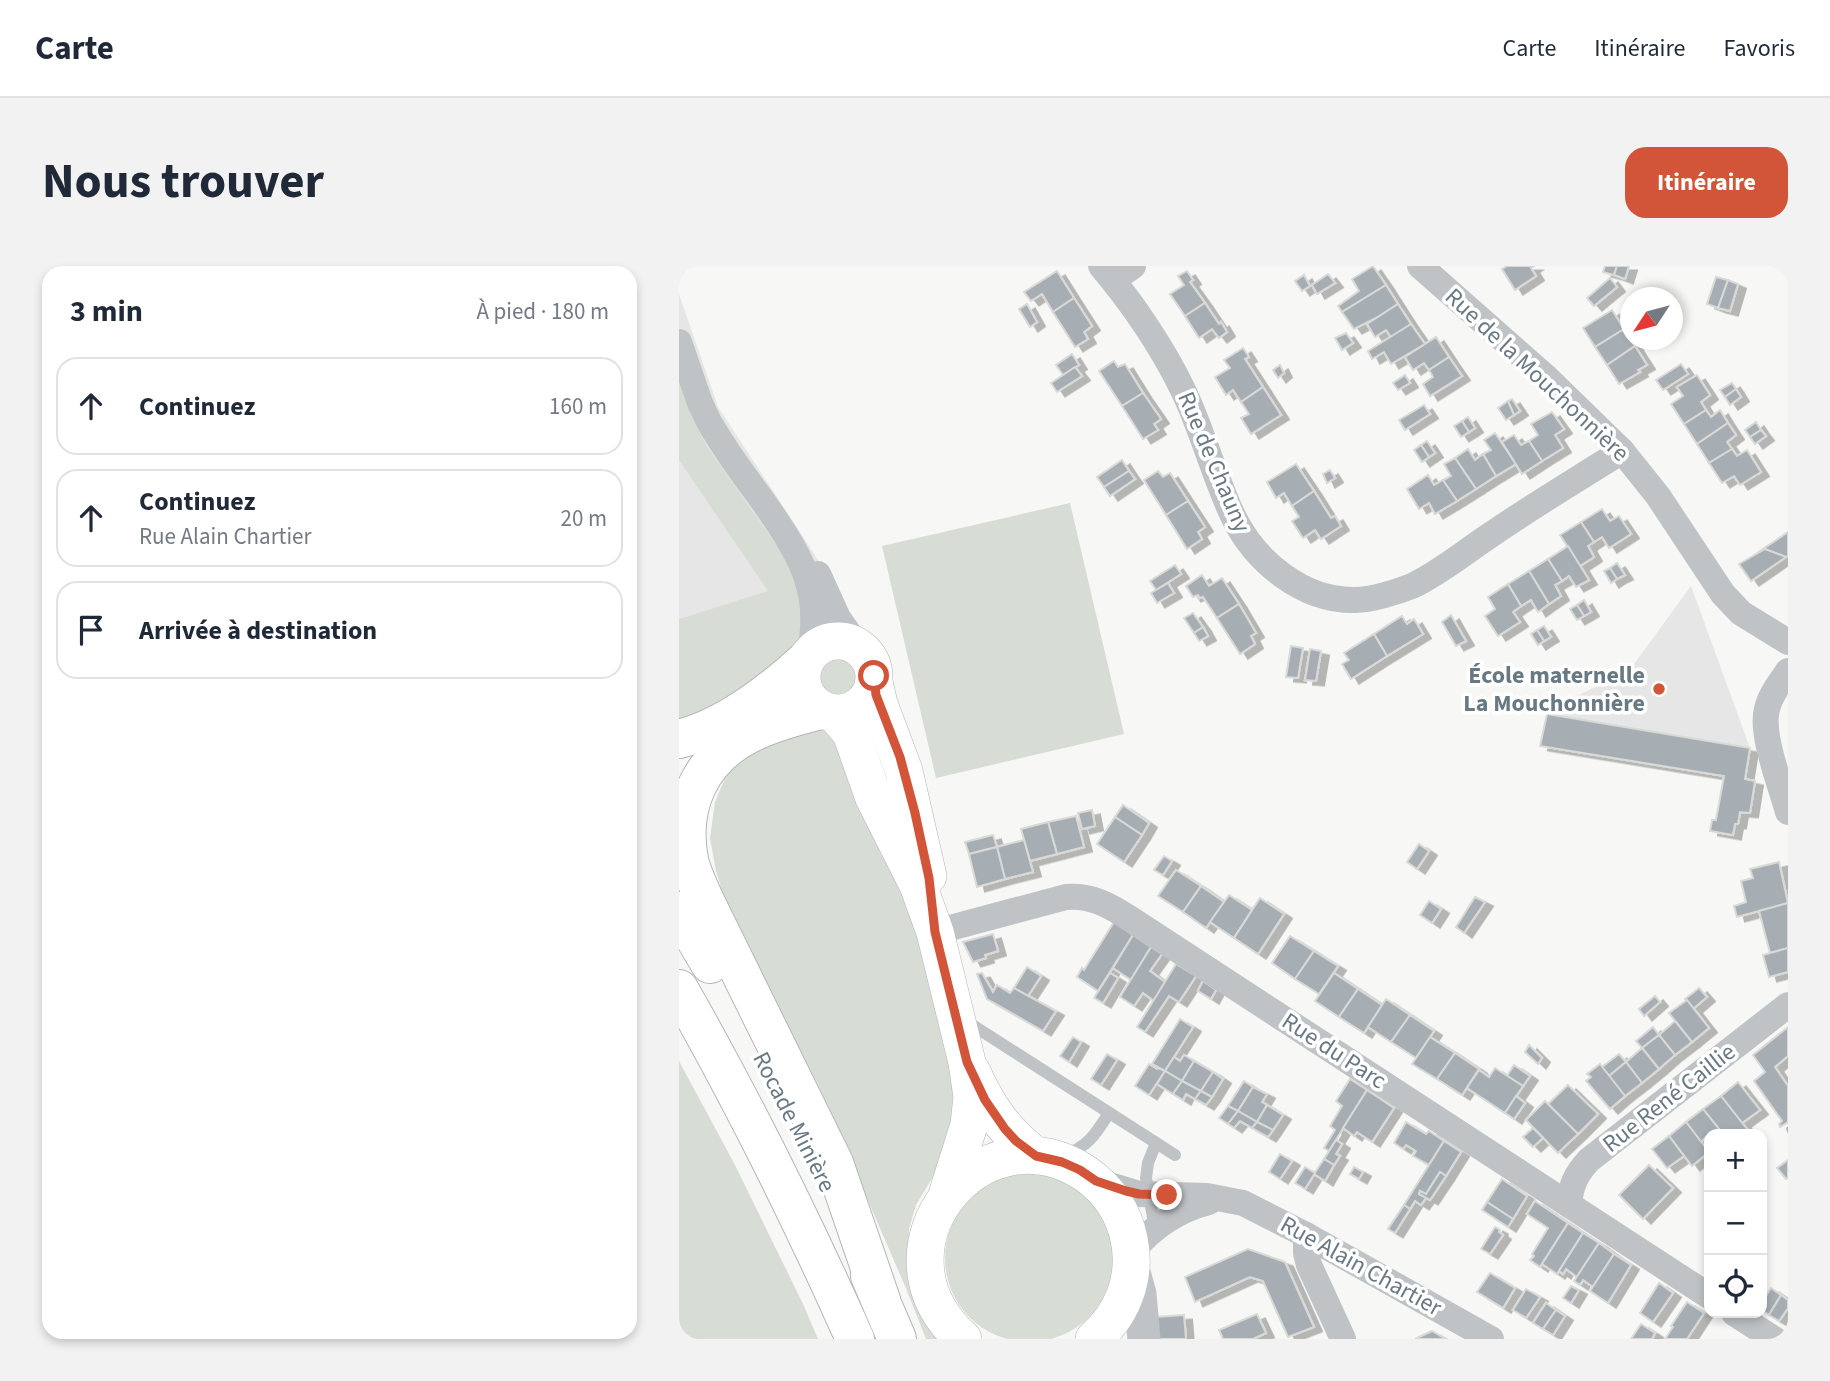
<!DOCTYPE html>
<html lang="fr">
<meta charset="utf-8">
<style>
:root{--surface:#fff;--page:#f2f2f3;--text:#1f2937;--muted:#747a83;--line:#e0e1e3;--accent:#d35539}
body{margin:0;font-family:"Source Sans 3",sans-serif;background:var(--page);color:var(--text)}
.controls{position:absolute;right:21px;bottom:21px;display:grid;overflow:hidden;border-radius:14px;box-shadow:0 4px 10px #0003}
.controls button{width:63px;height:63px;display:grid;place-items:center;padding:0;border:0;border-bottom:2px solid var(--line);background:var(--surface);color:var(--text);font:35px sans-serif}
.compass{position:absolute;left:941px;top:21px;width:63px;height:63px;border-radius:50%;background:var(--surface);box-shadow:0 4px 10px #0003;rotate:234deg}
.stop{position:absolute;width:21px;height:21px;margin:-16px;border:5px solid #d35539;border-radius:50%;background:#fff}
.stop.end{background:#d35539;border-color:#fff;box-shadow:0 2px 7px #0008}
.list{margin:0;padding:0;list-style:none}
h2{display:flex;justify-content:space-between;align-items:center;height:91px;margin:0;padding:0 28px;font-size:30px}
h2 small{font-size:23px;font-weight:400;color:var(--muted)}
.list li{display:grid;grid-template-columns:46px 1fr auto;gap:21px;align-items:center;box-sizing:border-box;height:98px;margin:0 14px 14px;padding:0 14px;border:2px solid var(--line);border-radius:21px}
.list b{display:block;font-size:26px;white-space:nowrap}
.list p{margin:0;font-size:23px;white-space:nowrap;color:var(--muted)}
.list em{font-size:23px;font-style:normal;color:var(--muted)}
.icon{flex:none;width:38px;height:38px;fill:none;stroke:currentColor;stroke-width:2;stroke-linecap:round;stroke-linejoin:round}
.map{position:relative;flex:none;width:1109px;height:1073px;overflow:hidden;border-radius:21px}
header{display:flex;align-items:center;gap:42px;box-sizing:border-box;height:98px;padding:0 35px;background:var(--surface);border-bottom:2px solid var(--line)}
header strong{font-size:33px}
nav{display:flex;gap:38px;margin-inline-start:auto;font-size:24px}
.intro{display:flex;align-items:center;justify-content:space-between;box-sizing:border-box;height:168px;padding:0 42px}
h1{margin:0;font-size:49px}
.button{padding:18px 32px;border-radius:21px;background:var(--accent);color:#fff;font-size:24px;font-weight:700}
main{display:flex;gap:42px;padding:0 42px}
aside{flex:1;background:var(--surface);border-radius:21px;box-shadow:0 4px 10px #0003}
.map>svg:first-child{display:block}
.built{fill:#e5e6e5}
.green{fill:#d7dcd4}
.building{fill:#a7aeb3;stroke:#d9d9d7;stroke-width:2;filter:url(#shadow)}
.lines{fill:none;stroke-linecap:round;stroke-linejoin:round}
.secondary-casing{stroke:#b1b7bb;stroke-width:38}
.motorway-casing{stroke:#b2b6b9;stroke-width:40}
.service{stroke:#bfc3c6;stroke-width:12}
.minor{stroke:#bfc3c6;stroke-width:26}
.tertiary{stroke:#bfc3c6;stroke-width:33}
.secondary{stroke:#fff;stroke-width:37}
.motorway{stroke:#fff;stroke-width:38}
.route{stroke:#d35539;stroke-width:9}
.poi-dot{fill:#d35539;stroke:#fff;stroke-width:2.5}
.labels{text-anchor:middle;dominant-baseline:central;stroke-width:7;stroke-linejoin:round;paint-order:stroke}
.street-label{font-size:24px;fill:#697983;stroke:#fff}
.poi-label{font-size:24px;font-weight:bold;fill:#697983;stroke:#fff;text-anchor:end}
</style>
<header>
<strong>Carte</strong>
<nav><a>Carte</a><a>Itinéraire</a><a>Favoris</a></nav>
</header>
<div class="intro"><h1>Nous trouver</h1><a class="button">Itinéraire</a></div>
<main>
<aside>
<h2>3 min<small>À pied · 180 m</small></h2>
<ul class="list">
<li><svg class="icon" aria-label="ahead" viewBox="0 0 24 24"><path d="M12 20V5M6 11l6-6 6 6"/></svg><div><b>Continuez</b></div><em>160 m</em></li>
<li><svg class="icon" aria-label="ahead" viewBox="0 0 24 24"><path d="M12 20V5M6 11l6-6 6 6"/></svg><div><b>Continuez</b><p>Rue Alain Chartier</p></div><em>20 m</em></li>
<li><svg class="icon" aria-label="arrive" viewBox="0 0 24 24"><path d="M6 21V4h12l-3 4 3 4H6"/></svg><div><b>Arrivée à destination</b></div></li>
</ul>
</aside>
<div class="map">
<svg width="1109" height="1073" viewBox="0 0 1109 1073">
<defs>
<filter id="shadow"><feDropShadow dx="8" dy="4.5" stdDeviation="0" flood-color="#0004"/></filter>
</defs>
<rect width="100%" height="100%" fill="#f7f7f5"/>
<!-- built -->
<g class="built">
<polygon points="0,28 39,141 145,303 89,326 0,353"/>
<polygon points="1012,320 1071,482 1066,513 861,480 868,448 872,442 950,405"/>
</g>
<!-- green -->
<g class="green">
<polygon points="0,117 18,162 29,182 122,314 126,359 117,381 79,417 0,457 0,353 89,325 0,194"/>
<polygon points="391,237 445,468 257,512 203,280"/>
<circle cx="158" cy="412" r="19"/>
<polygon points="139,459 153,464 222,603 284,834 270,884 237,939 230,963 231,984 248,1054 257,1073 247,1073 226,1020 139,819 48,640 37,605 31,572 36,536 49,505 71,480"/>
<polygon points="0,795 56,899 124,1038 139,1073 0,1073"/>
<circle cx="350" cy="992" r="84"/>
</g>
<!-- building -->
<g class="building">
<polygon points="694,0 707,19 663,46 659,40 680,25 673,13"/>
<polygon points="828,0 855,0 852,2 857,10 836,24 823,3"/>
<polygon points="926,0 938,0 935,9 924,6"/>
<polygon points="938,0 950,0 946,13 935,9"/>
<polygon points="378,5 395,32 374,46 363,28 352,35 345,26"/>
<polygon points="508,5 514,14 511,16 526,37 506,50 491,28 505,19 499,10"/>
<polygon points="649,8 656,17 638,28 633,19"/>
<polygon points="625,9 631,20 623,25 616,15"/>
<polygon points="1037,11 1049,14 1039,42 1028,38"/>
<polygon points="931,12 938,21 915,40 908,32"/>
<polygon points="1049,14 1059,18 1051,45 1039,42"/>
<polygon points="707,19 719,38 699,51 675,63 663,46"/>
<polygon points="395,32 413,60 405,66 409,73 396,81 374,46"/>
<polygon points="526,37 540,58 542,56 548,66 540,72 533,63 520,72 506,50"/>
<polygon points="348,38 358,56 351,61 340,43"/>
<polygon points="719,38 732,58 712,71 707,64 696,71 688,58"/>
<polygon points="933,44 945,63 916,81 904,62"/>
<polygon points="732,58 746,78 712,98 705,86 693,93 689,85"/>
<polygon points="945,63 956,80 928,99 916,81"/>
<polygon points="667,67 674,77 663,84 656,72"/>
<polygon points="757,71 770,91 750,104 745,97 734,104 726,91"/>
<polygon points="956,80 968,99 959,104 961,106 940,118 928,99"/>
<polygon points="564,82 570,91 566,93 584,121 562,136 554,124 547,129 536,111 551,102 545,94"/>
<polygon points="393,88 400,99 384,109 377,99"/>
<polygon points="770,91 783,110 751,130 744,118 754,111 750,104"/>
<polygon points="435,95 439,101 446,98 464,127 443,140 420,105"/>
<polygon points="1002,98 1009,108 984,124 977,114"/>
<polygon points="601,99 605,107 599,112 594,104"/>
<polygon points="396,101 403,110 378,126 372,117"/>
<polygon points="726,109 731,117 719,124 714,117"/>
<polygon points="1018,109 1031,129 1022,136 1027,144 1005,158 992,138 1004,130 998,121"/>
<polygon points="1053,117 1057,123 1046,131 1041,124"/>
<polygon points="584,121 602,149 572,168 562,152 570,148 562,136"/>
<polygon points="1057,123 1062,131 1051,139 1046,131"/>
<polygon points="464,127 482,153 475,158 479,164 464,173 443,140"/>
<polygon points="833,133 841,145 835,149 829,135"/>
<polygon points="829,135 835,149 827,154 819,142"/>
<polygon points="745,139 751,148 726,164 720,154"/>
<polygon points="1027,144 1032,151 1041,144 1049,157 1018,178 1005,158"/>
<polygon points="873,146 885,163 876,169 884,182 863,195 850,175 859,169 852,158"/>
<polygon points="789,151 796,162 790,166 783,155"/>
<polygon points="783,155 790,166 782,171 775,160"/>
<polygon points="1077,156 1082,164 1071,171 1066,164"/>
<polygon points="1049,157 1057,169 1048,176 1053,183 1030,197 1018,178"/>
<polygon points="1082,164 1087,170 1076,178 1071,171"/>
<polygon points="816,167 837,198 817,210 804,188 812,184 805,174"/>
<polygon points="835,169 842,179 850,175 863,195 843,208 823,176"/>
<polygon points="748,175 756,187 750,191 742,179"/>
<polygon points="742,179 750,191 743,196 735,184"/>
<polygon points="789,183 796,194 804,188 817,210 797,223 776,192"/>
<polygon points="1053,183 1058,190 1068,184 1082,206 1061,219 1055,210 1043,217 1030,197"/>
<polygon points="776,192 797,223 778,235 764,214 772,210 765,198"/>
<polygon points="443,194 450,205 425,221 418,211"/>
<polygon points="617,198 635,225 613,240 605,227 597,232 588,216"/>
<polygon points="651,204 656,212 648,217 644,208"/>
<polygon points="450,205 456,213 431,230 425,221"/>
<polygon points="479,205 484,211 491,207 509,235 487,249 465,214"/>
<polygon points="749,209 755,219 764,214 778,235 756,248 750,237 740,243 728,223"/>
<polygon points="635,225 652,252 656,250 662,260 642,273 636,264 624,272 613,255 620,251 613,240"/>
<polygon points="509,235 526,261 519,266 523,273 508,283 487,249"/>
<polygon points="923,243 931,255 940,250 952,268 930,282 923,271 915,276 902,256"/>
<polygon points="902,256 915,276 909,280 915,291 901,300 881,269"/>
<polygon points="1109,266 1109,290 1107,291 1086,283 1078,287"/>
<polygon points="889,280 910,314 897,321 890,310 883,315 869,293"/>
<polygon points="1086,283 1107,291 1072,315 1060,298"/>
<polygon points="869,293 883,315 876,319 882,330 870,338 850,305"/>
<polygon points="938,297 946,309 938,313 931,302"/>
<polygon points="496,299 502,308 477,324 471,315"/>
<polygon points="931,302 938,313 932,317 925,305"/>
<polygon points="850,305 870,338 859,346 852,334 842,340 829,318"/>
<polygon points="523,309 530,320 543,312 560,338 538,352 524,331 521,332 519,329 514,331 507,320"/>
<polygon points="489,317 495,327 478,337 472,327"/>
<polygon points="829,318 842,340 834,346 841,356 819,370 806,350 816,343 809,331"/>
<polygon points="905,334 912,346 905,350 898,339"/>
<polygon points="560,338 577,367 572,370 576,378 561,388 538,352"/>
<polygon points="898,339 905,350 898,354 891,343"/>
<polygon points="514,347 524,361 515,367 505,352"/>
<polygon points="772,349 787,375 777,380 763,356"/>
<polygon points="723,350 728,358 735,353 744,368 708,390 695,368"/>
<polygon points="865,360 872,371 865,375 858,364"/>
<polygon points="524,361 529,370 520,375 515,367"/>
<polygon points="858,364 865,375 859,379 852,368"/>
<polygon points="695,368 708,390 672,413 663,398 670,394 665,387"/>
<polygon points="612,380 624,382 619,412 607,411"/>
<polygon points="631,383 642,385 637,415 626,414"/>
<polygon points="868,448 1071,482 1066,513 1076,515 1071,547 1061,546 1059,558 1056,558 1054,569 1031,565 1033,554 1037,554 1045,510 861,480"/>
<polygon points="444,539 470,557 463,569 436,551"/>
<polygon points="413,544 416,560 403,563 399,547"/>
<polygon points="397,550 405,581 378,588 369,556"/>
<polygon points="436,551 463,569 445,596 418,578"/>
<polygon points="369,556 378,588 351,595 342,563"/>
<polygon points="314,569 318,581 290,588 286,576"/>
<polygon points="345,574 354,606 326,613 318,581"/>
<polygon points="740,578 750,585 738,603 728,596"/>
<polygon points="318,581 326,613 298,621 290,588"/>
<polygon points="485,590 493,595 484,609 475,604"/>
<polygon points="1100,596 1109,637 1058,651 1055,640 1067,636 1062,615 1074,612 1071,603"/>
<polygon points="497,604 522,620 504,646 479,630"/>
<polygon points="522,620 545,636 527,662 504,646"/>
<polygon points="550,629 573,644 555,672 531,656"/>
<polygon points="796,631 806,636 785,667 777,661"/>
<polygon points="581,632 605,648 579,688 555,672"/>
<polygon points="750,635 762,643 753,657 741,649"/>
<polygon points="1109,637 1109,682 1091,687 1080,645"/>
<polygon points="435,656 454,669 419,725 398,711 403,702 405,704"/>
<polygon points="314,668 319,685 306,689 307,692 294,696 284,676"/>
<polygon points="454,669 472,681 452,714 434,702"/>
<polygon points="611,670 635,685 616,713 593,697"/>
<polygon points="472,681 483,688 471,705 486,716 475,735 464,727 455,740 441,731"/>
<polygon points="1109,682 1109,706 1090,711 1084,689"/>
<polygon points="635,685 659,700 640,728 616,713"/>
<polygon points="497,698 517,710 500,736 490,730 466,766 458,761"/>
<polygon points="348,701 362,710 349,730 335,722"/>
<polygon points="303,707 314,726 318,719 331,727 335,722 377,745 364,765 308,733 298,708"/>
<polygon points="431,707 439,712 424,737 415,732"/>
<polygon points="655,707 679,723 660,751 636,735"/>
<polygon points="524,715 537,724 532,733 519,725"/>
<polygon points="1020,722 1028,731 1014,743 1006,733"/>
<polygon points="679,723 703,739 685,767 660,751"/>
<polygon points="976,730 981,736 965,750 960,743"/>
<polygon points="707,733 731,749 712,776 689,761"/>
<polygon points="1008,734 1030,762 1013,776 990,747"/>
<polygon points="731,749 755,765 737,792 712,776"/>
<polygon points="501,753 514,761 486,805 473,798"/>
<polygon points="996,755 1013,776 996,789 980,769"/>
<polygon points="974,761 980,769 963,782 957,775"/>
<polygon points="1109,761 1109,790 1096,801 1109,820 1109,856 1101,861 1100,858 1103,855 1075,815 1086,806 1074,789"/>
<polygon points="980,769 996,789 980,803 963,782"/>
<polygon points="394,771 402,776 390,796 381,790"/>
<polygon points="751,771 776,787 758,813 733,798"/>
<polygon points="850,779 863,792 859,798 846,786"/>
<polygon points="963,782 980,803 963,817 947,796"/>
<polygon points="776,787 800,803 783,829 758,813"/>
<polygon points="428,788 438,794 422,819 412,813"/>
<polygon points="940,788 947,796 930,810 923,801"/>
<polygon points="505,789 515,795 503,815 486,805 495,791 501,795"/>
<polygon points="515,795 534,806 522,825 503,815"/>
<polygon points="947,796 963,817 946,830 930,810"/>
<polygon points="470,798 478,803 479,802 486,805 470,829 456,820"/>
<polygon points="921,798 946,830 931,843 907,815 912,811 908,808"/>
<polygon points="835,799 851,810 844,820 828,810"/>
<polygon points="816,802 844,820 826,847 788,822 800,804 810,811"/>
<polygon points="486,805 503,815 494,828 478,818"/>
<polygon points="534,806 544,813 533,831 522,825"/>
<polygon points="671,813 688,824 650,885 645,882 656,864 651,860 663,840 657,835"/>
<polygon points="503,815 522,825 516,833 507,828 504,834 494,828"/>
<polygon points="565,815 574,821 559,845 549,840"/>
<polygon points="1059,816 1081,844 1063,857 1042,830"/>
<polygon points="889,819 919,848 899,868 869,838"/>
<polygon points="574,821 588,828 583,836 588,839 578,856 559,845"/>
<polygon points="688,824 715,842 693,876 678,866 675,870 664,862"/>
<polygon points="522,825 533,831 527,839 516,833"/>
<polygon points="837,830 846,837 835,853 826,847"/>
<polygon points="1042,830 1068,863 1061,868 1044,868 1024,843"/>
<polygon points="866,835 899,868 879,887 847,854"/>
<polygon points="588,839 604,849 594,864 578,856"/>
<polygon points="549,840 559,845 549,858 540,852"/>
<polygon points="1024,843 1040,863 1030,868 1022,876 1007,856"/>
<polygon points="559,845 578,856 573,862 561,855 555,862 549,858"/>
<polygon points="578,856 594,864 589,871 573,862"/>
<polygon points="727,856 747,868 750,865 765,875 750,899 734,890 737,885 727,879 724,883 715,877"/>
<polygon points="1007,856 1030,886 1013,900 990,870"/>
<polygon points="854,862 864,872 854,881 844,871"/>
<polygon points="990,870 1005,890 988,902 973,883"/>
<polygon points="657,874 663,878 657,888 661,890 655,899 645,893"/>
<polygon points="765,875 782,886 767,910 761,906 747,928 741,925 740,928 747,932 742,939 736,935 731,943 725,939"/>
<polygon points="601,888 613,895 601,913 590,906"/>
<polygon points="645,893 655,899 646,915 635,908"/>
<polygon points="1109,894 1109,911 1107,913 1098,902"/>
<polygon points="970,899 994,922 964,953 940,929"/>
<polygon points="626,901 636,907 626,923 616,917"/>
<polygon points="675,901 684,906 680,913 671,908"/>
<polygon points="761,906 767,910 751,934 740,928 741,925 747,928"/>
<polygon points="823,913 848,930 834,953 808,936"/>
<polygon points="856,935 889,957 861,1001 851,994 855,990 853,988 869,962 848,948"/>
<polygon points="808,936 834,953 829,961 803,944"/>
<polygon points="725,939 731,943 716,967 709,963"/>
<polygon points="889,957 904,967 878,1008 863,998"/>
<polygon points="816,961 821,964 820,966 824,969 811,988 802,983"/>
<polygon points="904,967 920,977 898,1011 887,1003 884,1008 880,1005"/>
<polygon points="920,977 935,988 914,1021 904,1014 901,1019 895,1015"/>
<polygon points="569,983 606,996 635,1061 609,1071 584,1015 571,1011 516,1036 506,1011"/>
<polygon points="935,988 952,999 929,1037 911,1025"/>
<polygon points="811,1007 836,1022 824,1042 798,1026"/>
<polygon points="980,1017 994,1027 974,1056 961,1047"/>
<polygon points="892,1020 900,1024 892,1037 884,1032"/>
<polygon points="1092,1022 1102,1029 1090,1049 1083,1044 1083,1036"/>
<polygon points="847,1023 861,1031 847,1052 834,1044"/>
<polygon points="1102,1029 1109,1034 1109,1042 1100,1055 1090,1049"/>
<polygon points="1008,1036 1025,1047 1008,1073 986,1073 994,1061 992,1060"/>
<polygon points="867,1037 877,1044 864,1063 854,1057"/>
<polygon points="877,1044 886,1050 874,1069 864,1063"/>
<polygon points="578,1048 587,1067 574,1073 544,1073 540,1064"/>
<polygon points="505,1049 507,1073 479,1073 476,1051"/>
<polygon points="962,1058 976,1067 973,1073 952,1073"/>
<polygon points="753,1065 767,1073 736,1073"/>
</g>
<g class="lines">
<defs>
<g id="secondary">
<circle cx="159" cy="411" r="36"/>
<polyline points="195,416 200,438 225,505 249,610"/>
<polyline points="156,448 172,467 195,532 239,619 256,666 288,796 293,831 290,859 268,929"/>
<path d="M293 806C309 842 326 866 357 890"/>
<path d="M284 1073C184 984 302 837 407 908 429 923 445 947 450 973 458 1011 444 1048 415 1073"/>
</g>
<g id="motorway">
<path d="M142 444C117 450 92 457 70 468 21 493 0 540 10 594 13 608 20 621 26 635L155 897 202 1034"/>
<path d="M0 473C45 462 92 426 126 395"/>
<polyline points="0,645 31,698"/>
<path d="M0 723C65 837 123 954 176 1073"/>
<polyline points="191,1010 218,1073"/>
</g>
</defs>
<!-- secondary casing -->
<use href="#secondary" class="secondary-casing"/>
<!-- motorway casing -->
<use href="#motorway" class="motorway-casing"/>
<!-- service -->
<g class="service">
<polyline points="284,753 496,889"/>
<path d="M383 890C409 881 416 869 430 847"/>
<polyline points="476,963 467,912 469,897 477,877"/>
</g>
<!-- minor -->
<g class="minor">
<path d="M422 0C452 35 484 82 504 124 524 165 535 211 555 252 577 296 624 335 676 334 692 334 718 326 733 320 761 307 787 285 813 268 855 239 899 213 943 185"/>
<polyline points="741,0 868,112 943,185 979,230 1044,328 1062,347 1109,376"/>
<polyline points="434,14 454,0"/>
<path d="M0 76 21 137 30 156C45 182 63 207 81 231 117 283 146 322 130 389"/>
<polyline points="139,308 159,352 180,382"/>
<path d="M1109 405C1101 417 1091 429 1088 443 1081 468 1102 520 1109 546"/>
<path d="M256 666 387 631C412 629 430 639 450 652L1030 1030"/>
<polyline points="417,915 460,928 528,930 564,937 627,969 812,1073"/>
<path d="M890 938C892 919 897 908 910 894L1109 739"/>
<polyline points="627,969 627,987 630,999 664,1073"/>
<path d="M452 987C473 961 499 944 530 936"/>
<polyline points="1055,1047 1095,1073"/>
</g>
<!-- tertiary -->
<polyline class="tertiary" points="453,999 461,1028 465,1073"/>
<!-- secondary -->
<use href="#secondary" class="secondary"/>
<!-- motorway -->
<use href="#motorway" class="motorway"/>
</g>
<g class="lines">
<!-- route -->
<polyline class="route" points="195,410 197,429 221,491 236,547 250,612 256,666 288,796 306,834 326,863 337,875 357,890 383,896 401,904 417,915 447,925 460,928 488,929"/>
</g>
<!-- markers -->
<circle class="poi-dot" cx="980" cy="423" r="7"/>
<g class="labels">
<!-- street labels -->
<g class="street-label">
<text transform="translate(858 109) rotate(43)">Rue de la Mouchonnière</text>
<text transform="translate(535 196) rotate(67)">Rue de Chauny</text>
<text transform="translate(655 785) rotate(33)">Rue du Parc</text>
<text transform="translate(990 832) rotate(-38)">Rue René Caillie</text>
<text transform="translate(115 856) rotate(63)">Rocade Minière</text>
<text transform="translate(682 1000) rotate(29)">Rue Alain Chartier</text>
</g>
<!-- poi labels -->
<g class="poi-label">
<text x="966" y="409">École maternelle<tspan x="966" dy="28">La Mouchonnière</tspan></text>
</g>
</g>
</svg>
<div class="controls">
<button>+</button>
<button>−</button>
<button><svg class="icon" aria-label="locate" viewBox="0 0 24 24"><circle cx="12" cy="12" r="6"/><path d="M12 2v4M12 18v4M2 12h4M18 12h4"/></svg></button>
</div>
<svg class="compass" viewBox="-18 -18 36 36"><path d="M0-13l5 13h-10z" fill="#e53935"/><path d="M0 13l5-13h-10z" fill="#747a83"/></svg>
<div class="stop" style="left:195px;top:410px"></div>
<div class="stop end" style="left:488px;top:929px"></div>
</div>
</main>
